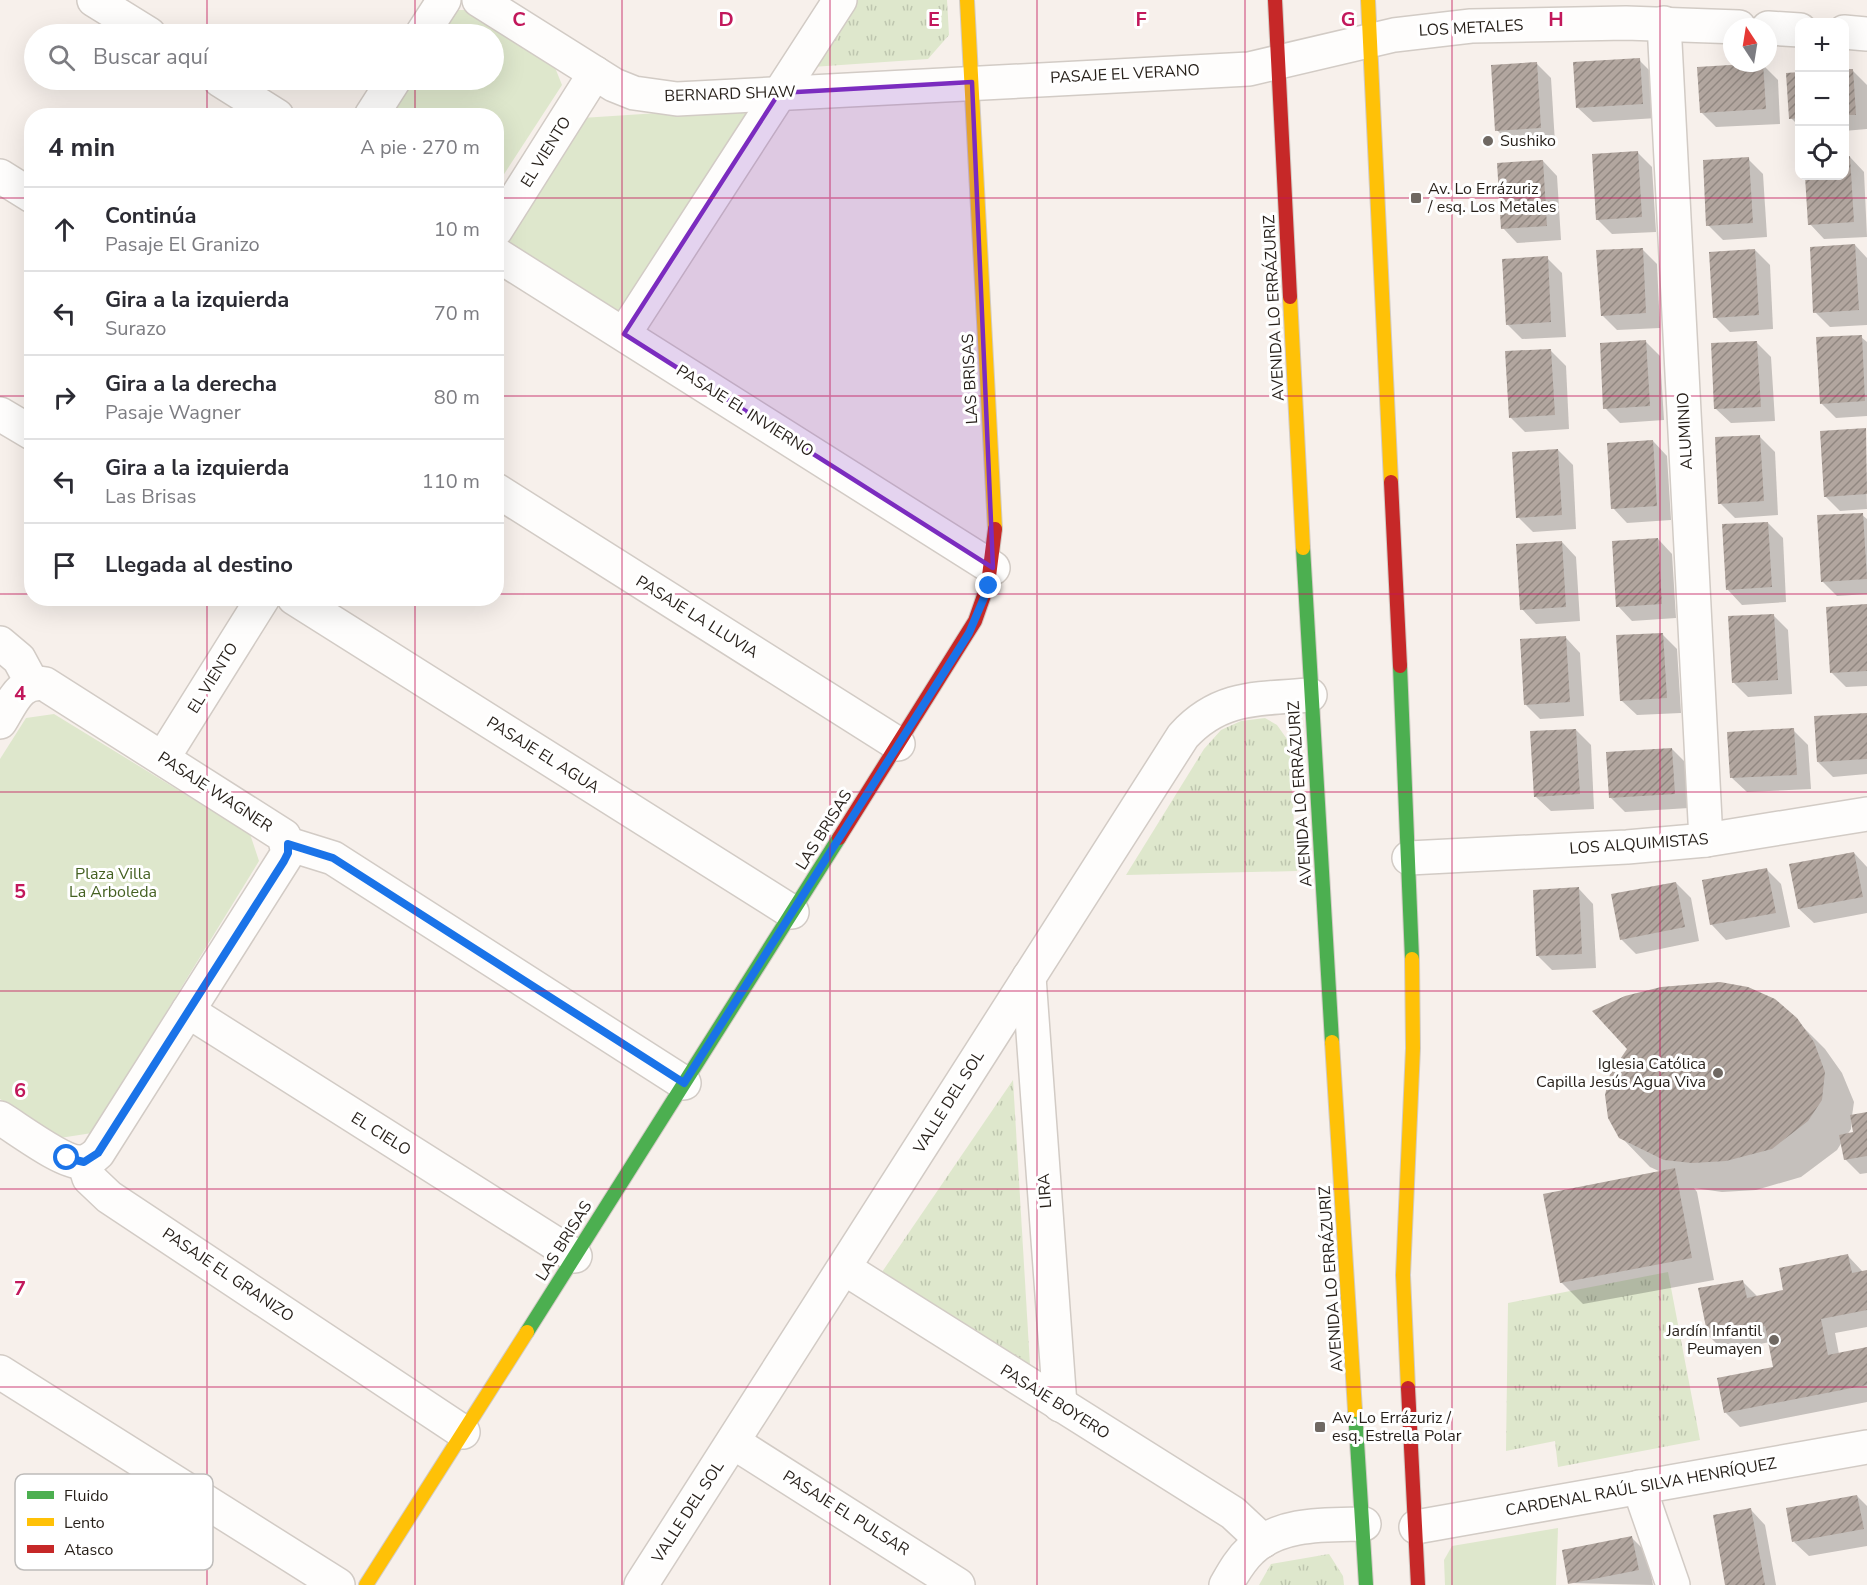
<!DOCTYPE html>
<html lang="es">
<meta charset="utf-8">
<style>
:root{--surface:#fff;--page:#f2f2f3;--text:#2b2b33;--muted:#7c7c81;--line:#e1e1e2}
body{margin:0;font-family:"Nunito Sans",sans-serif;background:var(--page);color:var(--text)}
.controls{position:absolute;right:18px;top:18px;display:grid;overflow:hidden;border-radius:12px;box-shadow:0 6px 24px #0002}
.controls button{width:54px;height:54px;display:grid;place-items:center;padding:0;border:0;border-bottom:2px solid var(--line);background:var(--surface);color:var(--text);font:30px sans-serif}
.compass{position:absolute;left:1723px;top:18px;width:54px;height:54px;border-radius:50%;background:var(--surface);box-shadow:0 6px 24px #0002;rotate:348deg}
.stop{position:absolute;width:18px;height:18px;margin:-14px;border:4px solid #1a73e8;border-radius:50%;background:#fff}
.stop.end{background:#1a73e8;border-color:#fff;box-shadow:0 2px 6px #0008}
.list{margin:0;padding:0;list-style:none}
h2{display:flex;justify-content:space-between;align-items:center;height:78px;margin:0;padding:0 24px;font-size:26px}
h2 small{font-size:20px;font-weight:400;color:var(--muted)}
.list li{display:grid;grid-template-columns:39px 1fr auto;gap:18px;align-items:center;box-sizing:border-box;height:84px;padding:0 24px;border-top:2px solid var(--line)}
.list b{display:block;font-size:22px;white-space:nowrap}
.list p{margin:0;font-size:20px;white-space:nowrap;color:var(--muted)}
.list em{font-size:20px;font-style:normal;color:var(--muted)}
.icon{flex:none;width:33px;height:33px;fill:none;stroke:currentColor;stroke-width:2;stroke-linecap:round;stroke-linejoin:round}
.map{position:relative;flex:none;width:1867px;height:1585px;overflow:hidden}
.search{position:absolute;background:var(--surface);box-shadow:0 6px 24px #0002;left:24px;top:24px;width:480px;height:66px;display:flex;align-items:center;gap:15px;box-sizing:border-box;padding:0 21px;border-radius:33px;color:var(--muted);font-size:22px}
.panel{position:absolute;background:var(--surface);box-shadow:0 6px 24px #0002;left:24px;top:108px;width:480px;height:498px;border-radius:24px}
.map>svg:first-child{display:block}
.grass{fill:url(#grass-tufts)}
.park{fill:#dee7cc}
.shadow{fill:#0003;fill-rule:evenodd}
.building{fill:url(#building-hatch)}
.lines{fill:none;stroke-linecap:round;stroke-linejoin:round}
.street-casing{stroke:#d2cbc5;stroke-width:36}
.fast-casing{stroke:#d2cbc5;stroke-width:16}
.slow-casing{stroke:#d2cbc5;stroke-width:16}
.jam-casing{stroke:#d2cbc5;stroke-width:16}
.street{stroke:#fefdfc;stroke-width:33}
.fast{stroke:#4caf50;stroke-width:14}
.slow{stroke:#ffc107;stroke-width:14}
.jam{stroke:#c62828;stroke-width:14}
.route{stroke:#1a73e8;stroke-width:8}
.marked{fill:#7b2cbf;fill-opacity:0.2;stroke:#7b2cbf;stroke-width:4.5;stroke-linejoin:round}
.grid{fill:none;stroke:#c2185b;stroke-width:1.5;stroke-opacity:0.55}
.poi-dot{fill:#6f6862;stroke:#fff;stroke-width:2}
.labels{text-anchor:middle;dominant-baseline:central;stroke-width:6;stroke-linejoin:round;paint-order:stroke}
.street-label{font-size:16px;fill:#261f19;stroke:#fff}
.poi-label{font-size:16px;fill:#261f19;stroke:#fff;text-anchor:start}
.park-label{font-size:16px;fill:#446021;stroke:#fff}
.key{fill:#fff;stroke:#bebcba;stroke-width:1.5}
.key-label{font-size:16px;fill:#261f19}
.grid-label{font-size:20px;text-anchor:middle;font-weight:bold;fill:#c2185b;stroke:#fff;stroke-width:6;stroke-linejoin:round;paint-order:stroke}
</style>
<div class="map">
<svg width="1867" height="1585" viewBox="0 0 1867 1585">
<defs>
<pattern id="grass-tufts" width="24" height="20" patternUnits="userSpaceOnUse" patternTransform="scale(1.5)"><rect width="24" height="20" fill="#dee7cc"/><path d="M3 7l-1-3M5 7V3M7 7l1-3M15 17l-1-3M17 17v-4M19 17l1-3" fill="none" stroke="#bec6af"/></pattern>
<pattern id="building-hatch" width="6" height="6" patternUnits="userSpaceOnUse" patternTransform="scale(1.5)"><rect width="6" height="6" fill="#b2a69f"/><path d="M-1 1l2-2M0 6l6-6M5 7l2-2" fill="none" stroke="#918781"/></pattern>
</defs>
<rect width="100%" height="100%" fill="#f7f0eb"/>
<!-- grass -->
<g class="grass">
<polygon points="856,0 947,0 949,35 928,59 812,67"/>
<polygon points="1265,718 1277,725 1289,742 1297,871 1126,875 1204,749 1221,730 1241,721"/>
<polygon points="1013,1080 1030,1365 882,1272"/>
<polygon points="1668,1272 1700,1440 1558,1467 1555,1441 1506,1451 1508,1303"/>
<polygon points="1329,1554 1343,1576 1344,1585 1259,1585 1271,1564"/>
</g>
<!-- park -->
<g class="park">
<polygon points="449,10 464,10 554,65 562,85 497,185 496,116 384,116 406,80 494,80 494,34 434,34"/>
<polygon points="750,107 614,320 502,242 582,118"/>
<polygon points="54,714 250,834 259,861 92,1133 60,1138 0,1099 0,759 26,718"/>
<polygon points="1558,1528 1556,1585 1445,1585 1444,1560 1452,1546"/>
</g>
<!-- shadow -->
<g class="shadow">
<polygon points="1639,60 1654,75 1657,118 1593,122 1578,108"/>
<polygon points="1536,63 1551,78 1555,143 1511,145 1497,130"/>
<polygon points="1763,65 1778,80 1780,124 1716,127 1701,112"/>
<polygon points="1852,70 1867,85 1867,129 1844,131 1844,71"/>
<polygon points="1800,74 1800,127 1791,118"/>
<polygon points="1637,152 1652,167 1656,232 1612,234 1597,219"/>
<polygon points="1850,157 1864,172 1867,237 1824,239 1810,224 1807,176 1844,176 1844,158"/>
<polygon points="1748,159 1763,174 1767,237 1723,240 1708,225"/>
<polygon points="1543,161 1557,176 1561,240 1517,243 1503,228"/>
<polygon points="1855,245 1867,258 1867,325 1830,327 1815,312"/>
<polygon points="1642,249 1657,264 1660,328 1617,330 1602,315"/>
<polygon points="1755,250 1770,265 1773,329 1730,332 1715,317"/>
<polygon points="1547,258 1562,273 1566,337 1522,339 1507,324"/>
<polygon points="1861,337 1867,342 1867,416 1836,418 1821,403"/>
<polygon points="1645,341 1660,356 1664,420 1620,423 1605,408"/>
<polygon points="1756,342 1771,357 1775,421 1731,423 1716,409"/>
<polygon points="1551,351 1566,366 1569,429 1525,432 1510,417"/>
<polygon points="1865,430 1867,509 1840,511 1825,496"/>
<polygon points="1760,437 1775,452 1778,515 1735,518 1720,503"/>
<polygon points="1653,441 1667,456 1671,520 1627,523 1613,508"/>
<polygon points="1558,450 1573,465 1576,529 1533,532 1518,517"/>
<polygon points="1862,515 1867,519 1867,594 1837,596 1822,581"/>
<polygon points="1768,523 1783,538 1786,602 1742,605 1728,590"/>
<polygon points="1658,539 1672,554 1676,618 1632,621 1618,606"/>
<polygon points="1562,542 1576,557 1580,621 1536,624 1522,609"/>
<polygon points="1867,606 1867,686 1846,687 1831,672"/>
<polygon points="1774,616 1788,630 1792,694 1748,697 1733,682"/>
<polygon points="1662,634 1677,649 1681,713 1637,715 1622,701"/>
<polygon points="1566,638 1580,653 1584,716 1540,719 1525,704"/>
<polygon points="1867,715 1867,774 1833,777 1818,762"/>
<polygon points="1576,730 1591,745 1594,809 1551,811 1536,797"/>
<polygon points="1793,730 1808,745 1811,789 1747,792 1732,778"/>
<polygon points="1672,749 1687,764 1689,808 1625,812 1610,797"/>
<polygon points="1854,853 1867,867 1867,913 1814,923 1799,909"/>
<polygon points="1766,869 1781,884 1790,927 1726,940 1712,925"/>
<polygon points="1676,883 1691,898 1699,941 1636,954 1621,939"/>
<polygon points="1579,889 1593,904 1596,968 1552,970 1537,955"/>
<path d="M1795 1019 1825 1049 1842 1073 1854 1102 1852 1116 1867 1114V1173L1860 1174 1845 1159 1842 1142 1837 1150 1801 1177 1756 1190 1722 1192 1694 1188 1697 1192 1714 1280 1583 1304 1561 1282 1661 1172 1650 1167 1621 1137ZM1852 1120 1855 1133 1847 1135 1851 1129Z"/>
<polygon points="1848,1256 1863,1272 1867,1271 1867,1327 1835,1333 1839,1354 1867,1349 1867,1402 1740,1427 1725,1412 1775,1368 1770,1342 1724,1351 1709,1336 1743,1282 1758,1297 1785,1292"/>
<polygon points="1857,1496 1867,1506 1867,1546 1809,1556 1794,1542"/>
<polygon points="1751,1510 1765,1525 1776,1585 1726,1585"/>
<polygon points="1632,1538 1647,1553 1653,1585 1569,1583"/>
</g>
<!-- building -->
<g class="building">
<polygon points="1640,58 1643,104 1576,108 1573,62"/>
<polygon points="1537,62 1541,128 1495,131 1491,65"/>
<polygon points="1763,63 1766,109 1700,113 1697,67"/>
<polygon points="1845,69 1853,69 1856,115 1845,115"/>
<polygon points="1800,72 1800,118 1789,119 1786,73"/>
<polygon points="1638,151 1642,217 1596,220 1592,154"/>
<polygon points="1845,156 1850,156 1854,222 1808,225 1805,176 1845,176"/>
<polygon points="1749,157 1753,223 1706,226 1703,160"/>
<polygon points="1543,160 1547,226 1501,229 1497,163"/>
<polygon points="1855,244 1859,310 1813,313 1810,247"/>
<polygon points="1643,248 1646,313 1601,316 1596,250"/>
<polygon points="1755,249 1759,315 1713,318 1709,252"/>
<polygon points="1548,256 1551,322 1506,325 1502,259"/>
<polygon points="1862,335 1865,401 1820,404 1816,337"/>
<polygon points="1646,340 1650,406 1603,409 1600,343"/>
<polygon points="1757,341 1761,407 1714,409 1711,343"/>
<polygon points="1551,349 1555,415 1509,418 1505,351"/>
<polygon points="1866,428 1867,494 1824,497 1820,431"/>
<polygon points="1760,435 1764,501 1718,504 1715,437"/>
<polygon points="1653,440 1657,506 1611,509 1607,443"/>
<polygon points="1558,449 1562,515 1516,518 1512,452"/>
<polygon points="1863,513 1867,579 1821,582 1817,515"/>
<polygon points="1768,522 1772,587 1726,590 1722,524"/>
<polygon points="1658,538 1662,604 1616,607 1612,541"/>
<polygon points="1562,541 1566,607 1520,610 1516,544"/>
<polygon points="1867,604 1867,671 1830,673 1826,607"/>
<polygon points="1774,614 1778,680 1732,683 1728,616"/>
<polygon points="1663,633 1667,698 1620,701 1616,635"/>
<polygon points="1566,636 1570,702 1524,705 1520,639"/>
<polygon points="1867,713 1867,759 1817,762 1814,716"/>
<polygon points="1794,728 1797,775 1730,778 1727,732"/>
<polygon points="1576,729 1580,794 1534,797 1530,731"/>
<polygon points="1672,748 1675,794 1609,798 1606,752"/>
<polygon points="1854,852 1863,897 1798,909 1789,864"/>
<polygon points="1767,868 1776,913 1710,925 1702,880"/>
<polygon points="1676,882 1685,927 1620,940 1611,894"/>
<polygon points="1579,887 1582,954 1536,956 1533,890"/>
<polygon points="1720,982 1748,987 1775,999 1797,1018 1814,1042 1825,1072 1822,1100 1808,1121 1772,1149 1726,1161 1692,1163 1664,1160 1619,1138 1608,1118 1605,1095 1610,1074 1627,1049 1592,1011 1625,996 1661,987"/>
<polygon points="1867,1112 1867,1156 1844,1160 1839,1135 1853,1132 1850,1115"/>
<polygon points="1675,1168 1692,1258 1560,1283 1543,1194"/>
<polygon points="1848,1254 1852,1273 1867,1270 1867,1310 1821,1319 1828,1355 1867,1347 1867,1385 1724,1413 1717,1378 1773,1367 1765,1326 1708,1337 1698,1288 1743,1280 1747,1298 1783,1290 1779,1268"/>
<polygon points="1857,1495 1864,1529 1792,1542 1786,1508"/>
<polygon points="1751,1508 1765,1585 1725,1585 1713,1515"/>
<polygon points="1632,1536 1639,1570 1568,1584 1562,1550"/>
</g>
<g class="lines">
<defs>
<g id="street">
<polyline points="94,0 149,34"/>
<polyline points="479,0 614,85 634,93 677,99 1249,69 1394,35 1471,26 1626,23 1739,27"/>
<polyline points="1664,23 1706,840"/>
<polyline points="1768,28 1800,30"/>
<polyline points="1844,32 1867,34"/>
<polyline points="422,34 444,0"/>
<polyline points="220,80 277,116"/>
<polyline points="371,116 394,80"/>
<polyline points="0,176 32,196"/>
<polyline points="496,230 595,73"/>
<polyline points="496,254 993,568"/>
<polyline points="624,334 840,0"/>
<polyline points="0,414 32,433"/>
<polyline points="496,490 898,744"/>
<polyline points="294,598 792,912"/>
<polyline points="0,643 19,659 32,683"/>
<path d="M0 722C12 703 20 679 45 684L284 836 288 853 98 1153C94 1157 89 1161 82 1162 64 1164 17 1128 0 1118"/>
<polyline points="163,758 263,598"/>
<polyline points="288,844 333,858 684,1083"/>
<polyline points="1409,858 1627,847 1706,840 1867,814"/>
<polyline points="1029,977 1060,1405"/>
<polyline points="188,1011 575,1256"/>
<polyline points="84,1162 89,1178 109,1197 463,1432"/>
<polyline points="844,1268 1233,1513 1263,1541"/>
<polyline points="0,1372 338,1585"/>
<polyline points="733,1442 958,1585"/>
<polyline points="1639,1487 1673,1585"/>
<polyline points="1416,1527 1867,1447"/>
<path d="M641 1585 1183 736C1220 695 1260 699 1310 695"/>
<path d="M1226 1585C1233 1573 1240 1560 1251 1550 1280 1522 1327 1525 1364 1524"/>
</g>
<g id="fast">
<polyline points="1303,548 1332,1042"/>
<polyline points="1400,666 1412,959"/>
<polyline points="527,1332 839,838"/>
<polyline points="1355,1410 1366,1585"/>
</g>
<g id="slow">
<polyline points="967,0 995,529"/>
<polyline points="1368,0 1391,482"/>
<polyline points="1290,297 1303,548"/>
<polyline points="1332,1042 1355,1410"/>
<polyline points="1408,1388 1403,1275 1413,1048 1412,959"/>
<polyline points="366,1585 527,1332"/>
</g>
<g id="jam">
<polyline points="1275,0 1290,297"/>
<polyline points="1391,482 1400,666"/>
<polyline points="839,838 975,621 988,584 995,529"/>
<polyline points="1408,1388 1418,1585"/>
</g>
</defs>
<!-- street casing -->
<use href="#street" class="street-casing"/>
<!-- fast casing -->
<use href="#fast" class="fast-casing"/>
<!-- slow casing -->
<use href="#slow" class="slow-casing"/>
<!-- jam casing -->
<use href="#jam" class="jam-casing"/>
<!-- street -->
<use href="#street" class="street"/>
<!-- fast -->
<use href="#fast" class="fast"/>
<!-- slow -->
<use href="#slow" class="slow"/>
<!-- jam -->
<use href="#jam" class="jam"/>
</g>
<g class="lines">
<!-- route -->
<polyline class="route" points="67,1158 84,1162 98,1153 284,861 288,853 288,844 333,858 684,1083 969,633 989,586"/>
</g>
<!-- marked area -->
<path class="marked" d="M972 82 993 568 624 334 779 93Z"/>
<!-- grid -->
<path class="grid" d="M207 0V34M415 0V34M622 0V1585M830 0V1585M1037 0V1585M1245 0V1585M1452 0V1585M1660 0V1585M207 80V116M415 80V116M0 198H32M496 198H1867M0 396H32M496 396H1867M0 594H32M496 594H1867M207 598V1585M415 598V1585M0 792H1867M0 991H1867M0 1189H1867M0 1387H1867"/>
<!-- markers -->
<g class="poi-dot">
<circle cx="1488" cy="141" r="6"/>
<rect x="1410" y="192" width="12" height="12" rx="3"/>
<circle cx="1718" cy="1073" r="6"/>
<circle cx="1774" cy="1340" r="6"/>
<rect x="1314" y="1421" width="12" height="12" rx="3"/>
</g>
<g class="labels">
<!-- street labels -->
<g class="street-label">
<text transform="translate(1471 28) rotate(-3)">LOS METALES</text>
<text transform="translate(1125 74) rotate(-3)">PASAJE EL VERANO</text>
<text transform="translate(730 94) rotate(-2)">BERNARD SHAW</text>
<text transform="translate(546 152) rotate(-58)">EL VIENTO</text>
<text transform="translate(1274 308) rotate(-93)">AVENIDA LO ERRÁZURIZ</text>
<text transform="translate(970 379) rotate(-93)">LAS BRISAS</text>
<text transform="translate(745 411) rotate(32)">PASAJE EL INVIERNO</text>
<text transform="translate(1685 431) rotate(-93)">ALUMINIO</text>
<text transform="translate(697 617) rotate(32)">PASAJE LA LLUVIA</text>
<text transform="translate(213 678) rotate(-58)">EL VIENTO</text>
<text transform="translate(543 755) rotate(32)">PASAJE EL AGUA</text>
<text transform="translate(215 792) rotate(33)">PASAJE WAGNER</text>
<text transform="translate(1300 794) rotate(-94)">AVENIDA LO ERRÁZURIZ</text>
<text transform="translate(824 830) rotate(-58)">LAS BRISAS</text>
<text transform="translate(1639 844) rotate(-4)">LOS ALQUIMISTAS</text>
<text transform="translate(949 1102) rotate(-58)">VALLE DEL SOL</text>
<text transform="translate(381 1134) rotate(32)">EL CIELO</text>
<text transform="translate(1045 1191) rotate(-94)">LIRA</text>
<text transform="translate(564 1241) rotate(-58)">LAS BRISAS</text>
<text transform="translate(228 1275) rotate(34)">PASAJE EL GRANIZO</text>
<text transform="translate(1331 1279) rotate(-94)">AVENIDA LO ERRÁZURIZ</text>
<text transform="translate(1055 1402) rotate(32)">PASAJE BOYERO</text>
<text transform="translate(1641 1487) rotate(-10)">CARDENAL RAÚL SILVA HENRÍQUEZ</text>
<text transform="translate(688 1512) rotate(-57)">VALLE DEL SOL</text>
<text transform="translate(846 1513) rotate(32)">PASAJE EL PULSAR</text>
</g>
<!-- poi labels -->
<g class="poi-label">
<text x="1500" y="141">Sushiko</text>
<text x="1428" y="189">Av. Lo Errázuriz<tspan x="1428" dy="18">/ esq. Los Metales</tspan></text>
<text x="1706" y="1064" text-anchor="end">Iglesia Católica<tspan x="1706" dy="18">Capilla Jesús Agua Viva</tspan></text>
<text x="1762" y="1331" text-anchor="end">Jardín Infantil<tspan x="1762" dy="18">Peumayen</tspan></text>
<text x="1332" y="1418">Av. Lo Errázuriz /<tspan x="1332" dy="18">esq. Estrella Polar</tspan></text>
</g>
<!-- park labels -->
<g class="park-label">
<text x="113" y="874">Plaza Villa<tspan x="113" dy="18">La Arboleda</tspan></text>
</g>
</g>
<!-- legend -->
<rect x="15" y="1474" width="198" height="96" rx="9" class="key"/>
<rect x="27" y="1491" width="27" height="8" fill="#4caf50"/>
<rect x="27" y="1518" width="27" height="8" fill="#ffc107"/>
<rect x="27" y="1545" width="27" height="8" fill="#c62828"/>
<g class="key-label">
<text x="64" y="1501">Fluido</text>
<text x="64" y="1528">Lento</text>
<text x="64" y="1555">Atasco</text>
</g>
<g class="grid-label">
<text x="519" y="26">C</text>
<text x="726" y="26">D</text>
<text x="934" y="26">E</text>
<text x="1141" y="26">F</text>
<text x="1348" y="26">G</text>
<text x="1556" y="26">H</text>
<text x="20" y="700">4</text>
<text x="20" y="898">5</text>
<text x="20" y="1097">6</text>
<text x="20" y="1295">7</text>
</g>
</svg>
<div class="controls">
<button>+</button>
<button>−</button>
<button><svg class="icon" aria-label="locate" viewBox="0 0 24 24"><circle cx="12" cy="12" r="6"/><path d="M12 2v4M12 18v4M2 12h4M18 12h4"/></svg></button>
</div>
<svg class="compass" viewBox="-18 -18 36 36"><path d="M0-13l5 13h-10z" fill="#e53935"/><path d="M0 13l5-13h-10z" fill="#7c7c81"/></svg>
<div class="stop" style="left:67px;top:1158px"></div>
<div class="stop end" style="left:989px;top:586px"></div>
<div class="search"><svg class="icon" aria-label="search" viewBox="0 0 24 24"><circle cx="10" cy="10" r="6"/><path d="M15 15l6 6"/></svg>Buscar aquí</div>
<section class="panel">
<h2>4 min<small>A pie · 270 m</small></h2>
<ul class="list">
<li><svg class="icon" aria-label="ahead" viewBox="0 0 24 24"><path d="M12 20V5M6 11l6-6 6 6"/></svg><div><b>Continúa</b><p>Pasaje El Granizo</p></div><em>10 m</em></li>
<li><svg class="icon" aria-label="left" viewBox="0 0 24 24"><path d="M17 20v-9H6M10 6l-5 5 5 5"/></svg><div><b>Gira a la izquierda</b><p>Surazo</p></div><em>70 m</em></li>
<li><svg class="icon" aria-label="right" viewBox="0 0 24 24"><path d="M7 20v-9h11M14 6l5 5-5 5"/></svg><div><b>Gira a la derecha</b><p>Pasaje Wagner</p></div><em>80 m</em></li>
<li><svg class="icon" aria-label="left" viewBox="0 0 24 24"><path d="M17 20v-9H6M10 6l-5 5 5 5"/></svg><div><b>Gira a la izquierda</b><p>Las Brisas</p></div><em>110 m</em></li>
<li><svg class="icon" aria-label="arrive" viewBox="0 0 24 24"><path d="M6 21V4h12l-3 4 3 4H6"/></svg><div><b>Llegada al destino</b></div></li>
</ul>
</section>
</div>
